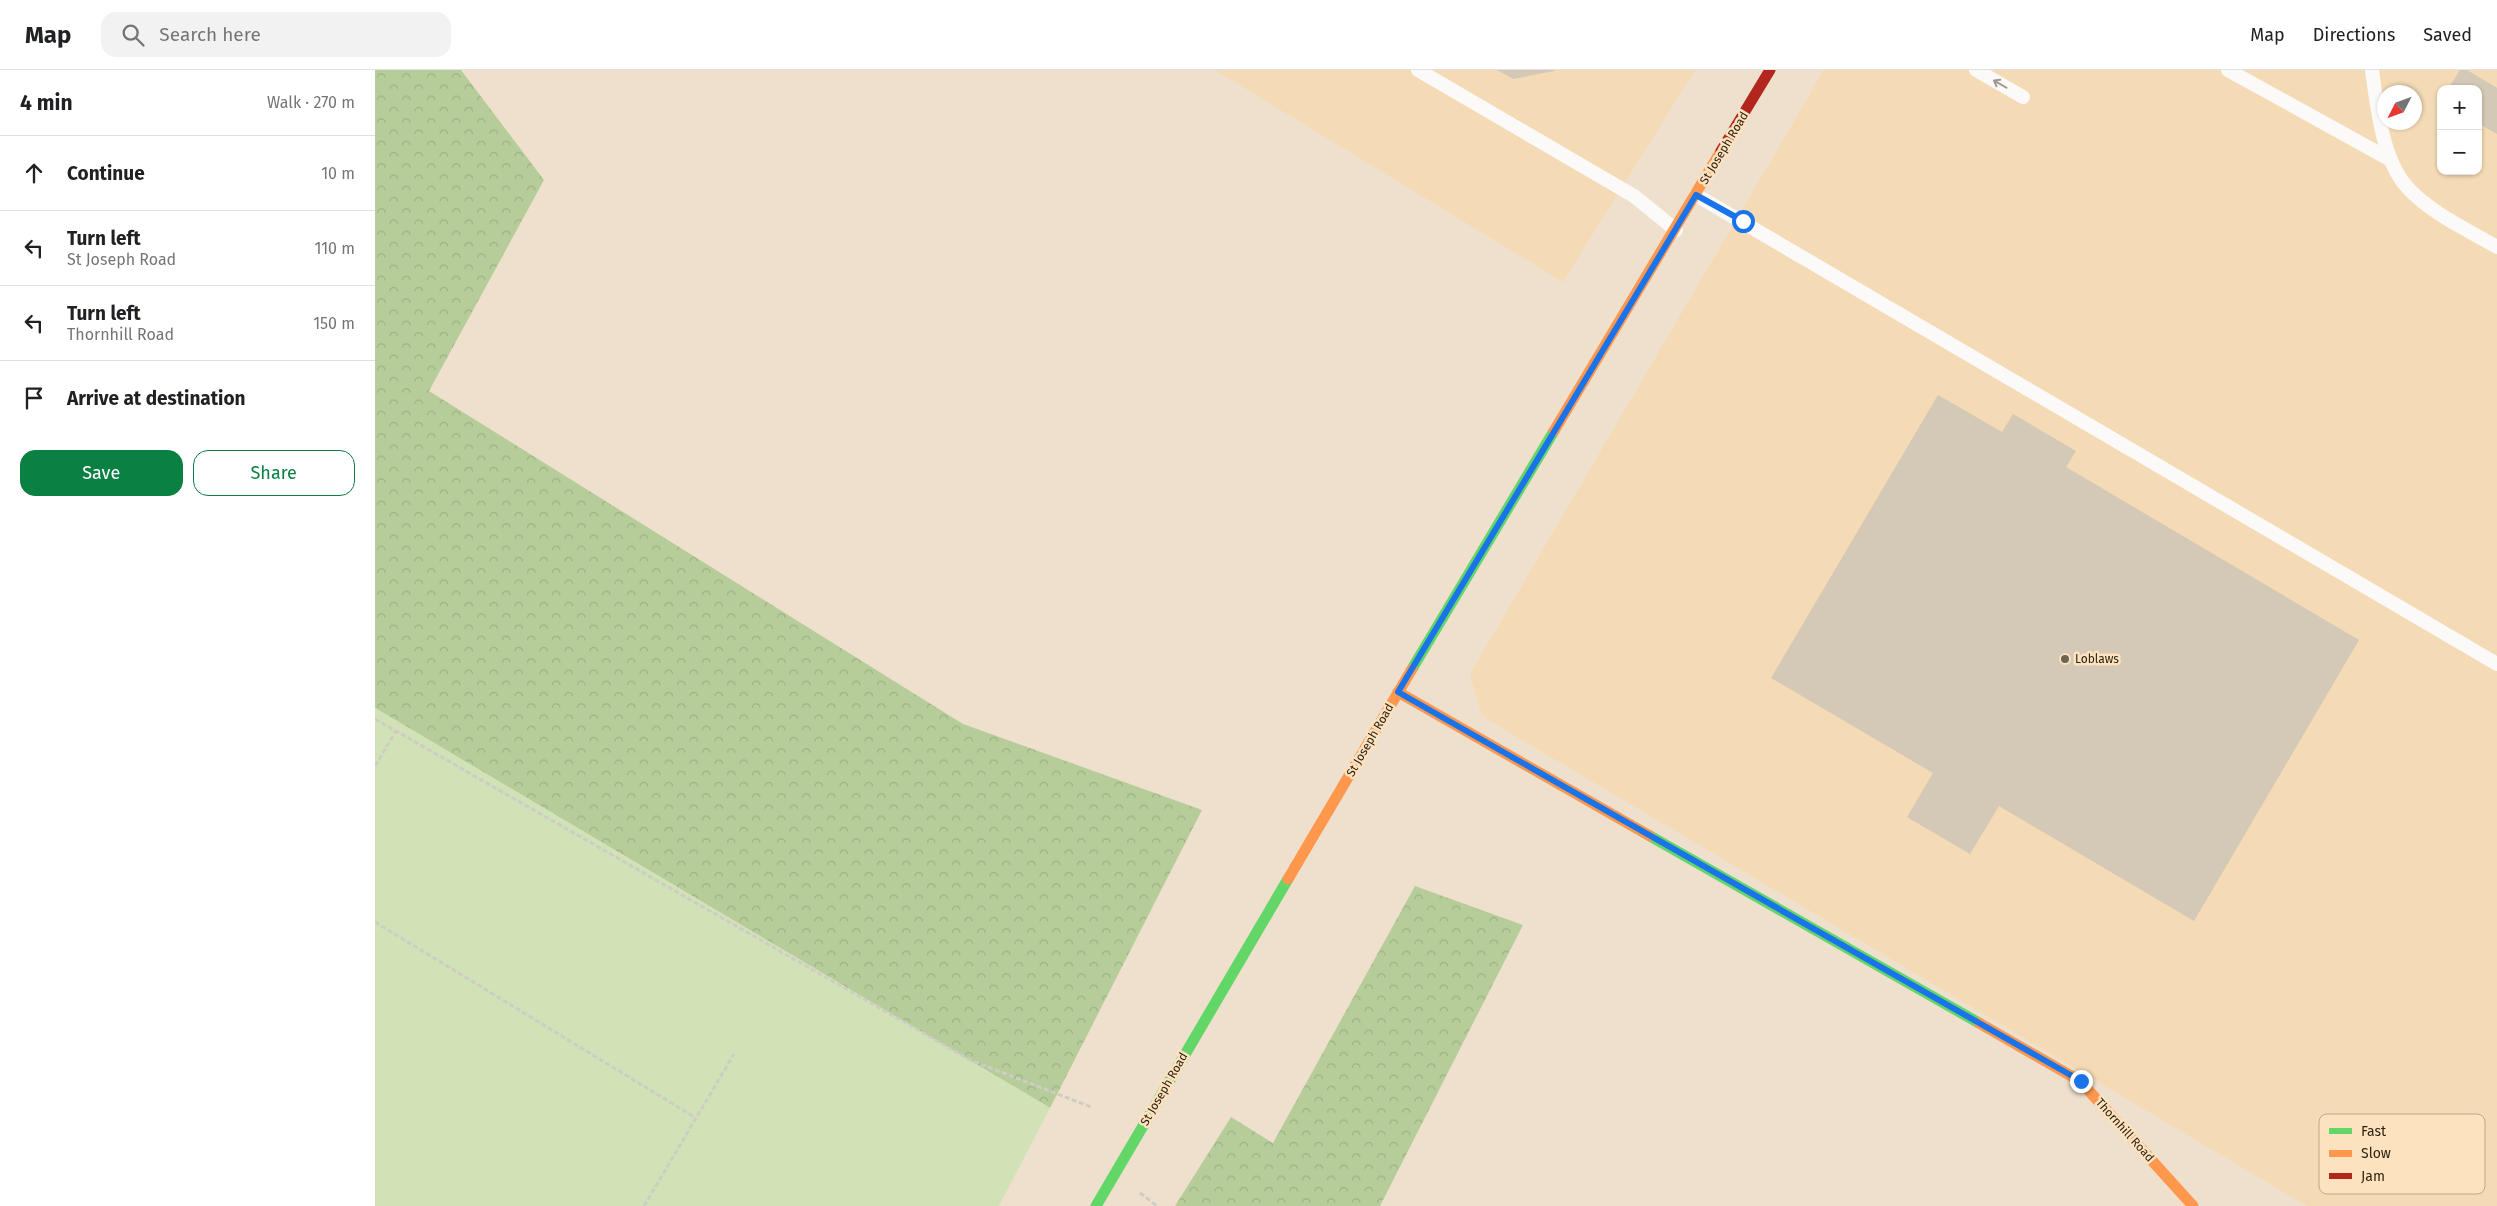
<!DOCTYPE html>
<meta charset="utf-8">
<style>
:root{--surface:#fff;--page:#f2f2f2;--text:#202124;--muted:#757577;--line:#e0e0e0;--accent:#0b8043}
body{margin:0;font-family:"Fira Sans",sans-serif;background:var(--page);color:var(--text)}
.controls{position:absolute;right:15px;top:15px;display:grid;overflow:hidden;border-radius:10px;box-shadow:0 1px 4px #0004}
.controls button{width:45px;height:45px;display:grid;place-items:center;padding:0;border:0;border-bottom:1px solid var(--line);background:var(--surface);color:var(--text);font:25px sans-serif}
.compass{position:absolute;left:2002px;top:15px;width:45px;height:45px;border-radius:50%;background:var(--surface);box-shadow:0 1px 4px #0004;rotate:228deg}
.stop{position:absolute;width:15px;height:15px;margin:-11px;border:4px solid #1a73e8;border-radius:50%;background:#fff}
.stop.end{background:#1a73e8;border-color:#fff;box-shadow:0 1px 5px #0008}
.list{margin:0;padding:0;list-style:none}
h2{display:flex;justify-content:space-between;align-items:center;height:65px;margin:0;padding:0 20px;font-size:21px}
h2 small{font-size:16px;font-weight:400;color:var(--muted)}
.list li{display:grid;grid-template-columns:32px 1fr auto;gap:15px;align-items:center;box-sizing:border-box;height:75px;padding:0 20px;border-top:1px solid var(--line)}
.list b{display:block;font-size:19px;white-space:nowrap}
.list p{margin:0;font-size:16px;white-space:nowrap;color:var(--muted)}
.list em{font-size:16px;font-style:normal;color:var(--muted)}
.actions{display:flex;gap:10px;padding:15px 20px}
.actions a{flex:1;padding:11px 0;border:1px solid var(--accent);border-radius:15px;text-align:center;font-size:18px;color:var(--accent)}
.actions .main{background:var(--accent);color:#fff}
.icon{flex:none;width:28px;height:28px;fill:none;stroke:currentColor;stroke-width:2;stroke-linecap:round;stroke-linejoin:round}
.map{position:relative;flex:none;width:2122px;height:1136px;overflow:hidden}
header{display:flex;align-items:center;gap:30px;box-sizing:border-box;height:70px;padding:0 25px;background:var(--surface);border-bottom:1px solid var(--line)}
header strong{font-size:24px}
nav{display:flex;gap:28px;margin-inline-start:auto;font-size:18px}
.search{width:350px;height:45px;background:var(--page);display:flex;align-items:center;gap:12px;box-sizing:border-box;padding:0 18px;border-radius:15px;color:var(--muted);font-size:19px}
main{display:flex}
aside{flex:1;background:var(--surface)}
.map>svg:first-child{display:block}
.built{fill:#f4dab5;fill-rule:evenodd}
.forest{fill:url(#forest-crowns)}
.park{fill:#d1e3b6}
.building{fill:#d4c8b6}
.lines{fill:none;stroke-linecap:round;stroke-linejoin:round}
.path{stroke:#cfccc6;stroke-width:3;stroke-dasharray:5 2.5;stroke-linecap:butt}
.lane{stroke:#fcfaf8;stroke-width:14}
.fast{stroke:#63d668;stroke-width:11}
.slow{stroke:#ff974d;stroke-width:11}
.jam{stroke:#b3261e;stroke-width:11}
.oneway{stroke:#9e978f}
.route{stroke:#1a73e8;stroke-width:6}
.poi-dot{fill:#6f6351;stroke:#fce2bf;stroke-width:2}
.labels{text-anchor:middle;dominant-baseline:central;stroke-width:5;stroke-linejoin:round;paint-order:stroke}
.street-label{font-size:12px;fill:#2b1f0e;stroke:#fce2bf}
.poi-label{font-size:12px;fill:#2b1f0e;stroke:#fce2bf;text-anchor:start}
.key{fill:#fce2bf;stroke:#bda88a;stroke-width:1}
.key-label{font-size:14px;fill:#2b1f0e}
</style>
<header>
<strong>Map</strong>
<div class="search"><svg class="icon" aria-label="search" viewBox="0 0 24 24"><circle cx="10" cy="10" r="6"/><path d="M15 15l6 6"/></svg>Search here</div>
<nav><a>Map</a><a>Directions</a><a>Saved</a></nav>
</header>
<main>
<aside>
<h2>4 min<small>Walk · 270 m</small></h2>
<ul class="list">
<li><svg class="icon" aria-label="ahead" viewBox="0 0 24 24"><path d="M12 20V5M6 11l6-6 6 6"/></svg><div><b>Continue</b></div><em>10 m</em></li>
<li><svg class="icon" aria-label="left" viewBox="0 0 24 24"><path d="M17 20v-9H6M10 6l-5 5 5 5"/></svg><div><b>Turn left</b><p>St Joseph Road</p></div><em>110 m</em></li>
<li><svg class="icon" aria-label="left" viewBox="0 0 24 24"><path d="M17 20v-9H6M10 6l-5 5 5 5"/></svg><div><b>Turn left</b><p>Thornhill Road</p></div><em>150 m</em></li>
<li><svg class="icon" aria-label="arrive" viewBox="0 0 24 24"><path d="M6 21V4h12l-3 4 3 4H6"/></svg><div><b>Arrive at destination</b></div></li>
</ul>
<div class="actions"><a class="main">Save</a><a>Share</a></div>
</aside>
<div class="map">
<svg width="2122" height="1136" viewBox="0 0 2122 1136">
<defs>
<pattern id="forest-crowns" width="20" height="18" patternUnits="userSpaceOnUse" patternTransform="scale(1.25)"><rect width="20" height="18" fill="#b6cd9a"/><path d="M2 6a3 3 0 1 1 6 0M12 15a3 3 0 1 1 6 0" fill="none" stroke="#9db084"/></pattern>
</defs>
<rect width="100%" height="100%" fill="#eee0cd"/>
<!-- built -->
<g class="built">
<polygon points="840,0 1320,0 1188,212"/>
<path d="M1449 0H2122V1136H1932L1107 646 1095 604ZM2066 19H2103V101H2066ZM2010 22H2040V52H2010Z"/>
</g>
<!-- forest -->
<g class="forest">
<polygon points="0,0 86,0 169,110 54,321 588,654 827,740 675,1038 0,638"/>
<polygon points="1040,816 1148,855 1005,1136 800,1136 856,1047 898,1073"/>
</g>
<!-- park -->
<polygon class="park" points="0,638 675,1038 624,1136 0,1136"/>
<!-- building -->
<g class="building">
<polygon points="1122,0 1179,0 1179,1 1138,9"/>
<polygon points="2085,0 2092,0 2122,18 2122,64 2103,53 2103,19 2073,19"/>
<polygon points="1563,325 1627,362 1638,344 1701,381 1691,397 1984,570 1819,851 1624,736 1595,784 1532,747 1558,703 1396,608"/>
</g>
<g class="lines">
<!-- path -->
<g class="path">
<polyline points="0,649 595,990 716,1037"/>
<polyline points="0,696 21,661"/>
<polyline points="0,852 321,1048"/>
<polyline points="765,1123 782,1136"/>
<polyline points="269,1136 359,984"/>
</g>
<!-- lane -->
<g class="lane">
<polyline points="1043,0 1259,126 1301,160"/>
<polyline points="1601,0 1648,27"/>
<polyline points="1853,0 2016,90"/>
<path d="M1997 0C2002 36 2007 89 2032 117 2054 142 2093 160 2122 177"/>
<polyline points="1321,125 2122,594"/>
</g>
<!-- fast -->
<g class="fast">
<polyline points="1037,599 1179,361"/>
<polyline points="1275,766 1604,953"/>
<polyline points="721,1136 913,809"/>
</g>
<!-- slow -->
<g class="slow">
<polyline points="1179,361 1346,81"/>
<polyline points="1023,622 1275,766"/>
<polyline points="913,809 1037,599"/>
<polyline points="1604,953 1705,1011 1818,1136"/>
</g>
<!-- jam -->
<polyline class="jam" points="1346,81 1395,0"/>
</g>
<!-- one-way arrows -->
<defs><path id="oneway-shaft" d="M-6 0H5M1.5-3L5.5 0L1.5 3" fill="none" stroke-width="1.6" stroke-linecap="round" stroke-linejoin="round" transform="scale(1.25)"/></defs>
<use class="oneway" href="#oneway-shaft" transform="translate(1625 14) rotate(-150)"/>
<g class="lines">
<!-- route -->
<polyline class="route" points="1368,151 1321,125 1023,622 1706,1011"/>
</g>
<!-- markers -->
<circle class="poi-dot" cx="1690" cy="589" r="5"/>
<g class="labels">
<!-- street labels -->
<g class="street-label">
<text transform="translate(1349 78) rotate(-59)">St Joseph Road</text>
<text transform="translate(995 670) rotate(-60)">St Joseph Road</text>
<text transform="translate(789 1019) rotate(-60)">St Joseph Road</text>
<text transform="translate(1750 1060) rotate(48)">Thornhill Road</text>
</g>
<!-- poi labels -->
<g class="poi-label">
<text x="1700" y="589">Loblaws</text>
</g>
</g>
<!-- legend -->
<rect x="1944" y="1044" width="166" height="80" rx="8" class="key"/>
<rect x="1954" y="1058" width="23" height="6" fill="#63d668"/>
<rect x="1954" y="1080" width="23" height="7" fill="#ff974d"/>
<rect x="1954" y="1103" width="23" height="6" fill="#b3261e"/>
<g class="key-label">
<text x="1986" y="1066">Fast</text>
<text x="1986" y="1088">Slow</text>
<text x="1986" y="1111">Jam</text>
</g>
</svg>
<div class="controls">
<button>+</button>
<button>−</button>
</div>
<svg class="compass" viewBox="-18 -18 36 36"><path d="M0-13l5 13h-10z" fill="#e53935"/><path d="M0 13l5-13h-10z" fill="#757577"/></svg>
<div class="stop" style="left:1368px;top:151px"></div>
<div class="stop end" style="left:1706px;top:1011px"></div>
</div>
</main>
